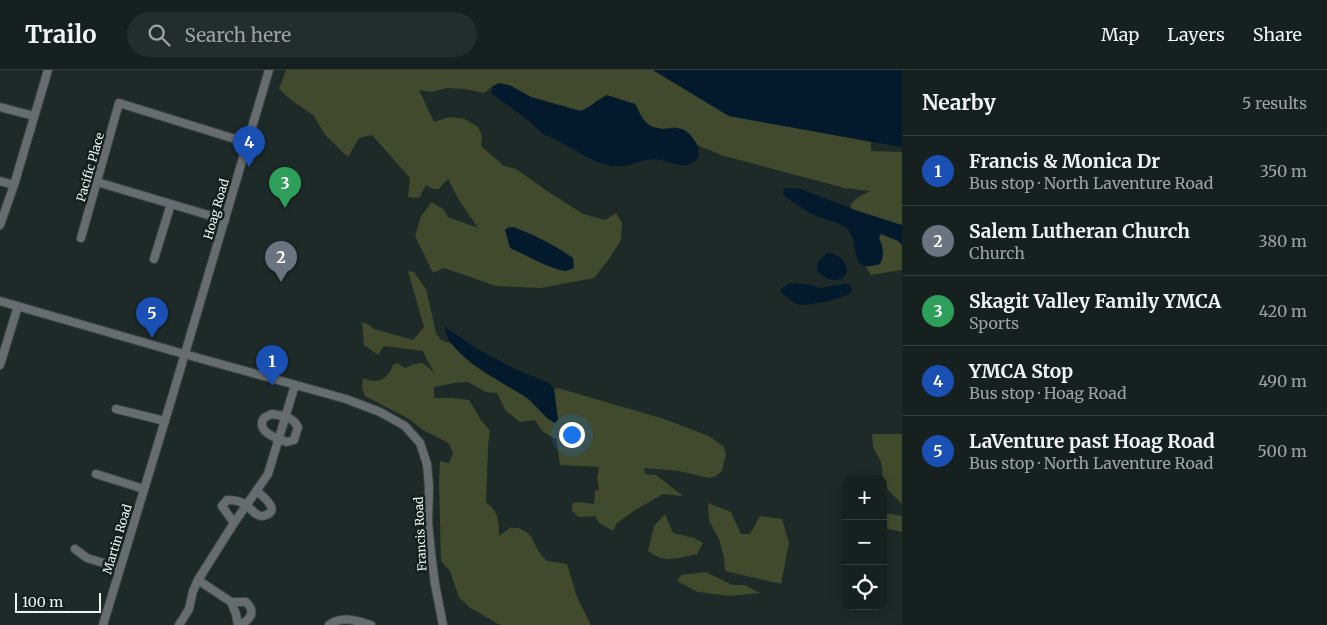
<!DOCTYPE html>
<meta charset="utf-8">
<style>
:root{--surface:#16201e;--page:#232d2b;--text:#f1f3f6;--muted:#9ea3a4;--line:#353e3c;--accent:#ea580c}
body{margin:0;font-family:Merriweather,serif;background:var(--page);color:var(--text)}
.controls{position:absolute;right:15px;bottom:15px;display:grid;overflow:hidden;border-radius:10px;box-shadow:0 2px 12px #0003}
.controls button{width:45px;height:45px;display:grid;place-items:center;padding:0;border:0;border-bottom:1px solid var(--line);background:var(--surface);color:var(--text);font:25px sans-serif}
.scale{position:absolute;left:15px;bottom:12px;width:86px;box-sizing:border-box;padding-left:5px;border:2px solid #ecf4f2;border-top:0;font-size:14px;line-height:18px;white-space:nowrap;color:#ecf4f2;-webkit-text-stroke:4px #14201e;paint-order:stroke}
.you{position:absolute;left:571px;top:364px;width:18px;height:18px;margin:-12px;border:4px solid #fff;border-radius:50%;background:#1a73e8;box-shadow:0 0 0 8px #1a73e833}
.badge{display:grid;place-items:center;width:32px;height:32px;border-radius:50%;background:var(--accent);color:#fff;font-size:16px;font-weight:700}
.pin{position:absolute;translate:-50% -41px;filter:drop-shadow(0 1px 2px #0008)}
.pin::after{content:'';position:absolute;top:26px;width:18px;height:15px;background:inherit;clip-path:polygon(0 0,100% 0,50% 100%)}
.list{margin:0;padding:0;list-style:none}
h2{display:flex;justify-content:space-between;align-items:center;height:65px;margin:0;padding:0 20px;font-size:21px}
h2 small{font-size:16px;font-weight:400;color:var(--muted)}
.list li{display:grid;grid-template-columns:32px 1fr auto;gap:15px;align-items:center;box-sizing:border-box;height:70px;padding:0 20px;border-top:1px solid var(--line)}
.list b{display:block;font-size:19px;white-space:nowrap}
.list p{margin:0;font-size:16px;white-space:nowrap;color:var(--muted)}
.list em{font-size:16px;font-style:normal;color:var(--muted)}
.icon{flex:none;width:28px;height:28px;fill:none;stroke:currentColor;stroke-width:2;stroke-linecap:round;stroke-linejoin:round}
.map{position:relative;flex:none;width:902px;height:555px;overflow:hidden}
header{display:flex;align-items:center;gap:30px;box-sizing:border-box;height:70px;padding:0 25px;background:var(--surface);border-bottom:1px solid var(--line)}
header strong{font-size:24px}
nav{display:flex;gap:28px;margin-inline-start:auto;font-size:18px}
.search{width:350px;height:45px;background:var(--page);display:flex;align-items:center;gap:12px;box-sizing:border-box;padding:0 18px;border-radius:28px;color:var(--muted);font-size:19px}
main{display:flex}
aside{flex:1;background:var(--surface)}
.map>svg:first-child{display:block}
.green{fill:#414a2d}
.water{fill:#031a2d}
.lines{fill:none;stroke-linecap:round;stroke-linejoin:round}
.minor-casing{stroke:#3a4644;stroke-width:10}
.minor{stroke:#676d6f;stroke-width:8}
.labels{text-anchor:middle;dominant-baseline:central;stroke-width:5;stroke-linejoin:round;paint-order:stroke}
.street-label{font-size:12px;fill:#ecf4f2;stroke:#14201e}
</style>
<header>
<strong>Trailo</strong>
<div class="search"><svg class="icon" aria-label="search" viewBox="0 0 24 24"><circle cx="10" cy="10" r="6"/><path d="M15 15l6 6"/></svg>Search here</div>
<nav><a>Map</a><a>Layers</a><a>Share</a></nav>
</header>
<main>
<div class="map">
<svg width="902" height="555" viewBox="0 0 902 555">
<rect width="100%" height="100%" fill="#1d2a28"/>
<!-- green -->
<g class="green">
<path d="M286 0H653L729 46 871 72V81L902 82V200L871 205 858 184 850 155 851 134 857 128 870 121 844 118 721 85 697 75 691 66 675 57C664 60 651 59 643 50 639 45 638 39 635 34L616 29 598 30 591 36 580 41 531 27 509 15 493 16 484 23 464 19 447 18 431 22 419 20 434 52 449 47 465 49 478 57 482 66 481 76 504 96 516 99 547 121 583 144 605 150 616 143 622 153 621 170 609 189 594 208 541 218 496 216 444 198 433 203 415 166 421 146 432 132 444 140 448 147 478 158 459 130 448 109 442 115 439 119H433L426 115 419 128 408 127 410 108 372 65 359 68 348 87 326 66 313 45 291 30 279 19Z"/>
<path d="M408 201 414 202 426 219 436 263 441 270 452 274 471 293 527 328 549 350H558L554 319 558 318 664 349 709 366 724 377 726 384 722 401 716 406 709 408 679 401 644 398 645 404 656 405 683 426 663 424 637 439 617 453 613 461 599 453 595 446 579 447 572 441V434L577 432 594 434 595 421 599 419 597 408 599 397 560 395 556 368 555 369 542 361 535 350 520 352 506 341 497 323 486 322 468 312 454 313 434 317V328H452L469 330 481 350 490 361 488 376 486 433C499 439 499 454 499 466L511 457 521 459 530 465 539 482 547 491 567 494 577 527 591 555H500L469 537 459 527 450 501 441 491 439 411 440 391 449 393 453 383 449 374 443 370 423 360 409 349 365 326 362 318 363 308C377 314 388 310 393 295L397 293 405 298 414 294 423 293 435 303 429 294 423 281 384 276 378 285 364 275 362 252 369 255 374 259 413 270 424 257Z"/>
<polygon points="872,364 902,364 902,434 884,416 881,392 873,377"/>
<polygon points="708,433 731,442 741,464 750,464 760,446 782,449 789,473 781,514 725,501 724,488 719,469 709,451"/>
<polygon points="884,443 902,446 902,462 883,458"/>
<path d="M665 444 673 463 694 468 703 473 697 484C678 488 664 494 648 481L654 456Z"/>
<polygon points="705,502 733,515 744,515 761,523 729,526 698,522 677,511 681,505"/>
</g>
<!-- water -->
<g class="water">
<polygon points="653,0 902,0 902,77 729,46"/>
<path d="M499 13 509 15 531 27 580 41C590 38 597 30 607 25L635 34C640 42 642 51 651 56 671 65 680 48 695 71 699 77 700 83 697 90L688 95H680L656 89 646 90 624 96H611L594 91 555 69 543 64 529 51 491 23 493 16Z"/>
<path d="M790 118 801 119 855 140 902 155V175L898 171 881 164 879 168C883 177 885 185 880 194 847 205 861 176 848 160 842 152 821 149 812 144 803 139 794 133 786 127L783 123 784 119Z"/>
<path d="M513 157C533 164 556 176 573 188L574 198C571 199 569 200 566 201 554 201 522 183 510 178L505 160 507 158Z"/>
<path d="M828 182C864 193 842 226 817 201L818 192Z"/>
<path d="M794 213 809 215 820 218 843 214 845 213 850 215 852 221C850 223 848 225 845 226 836 230 805 237 797 234 791 231 785 226 780 221 784 215 788 214 794 213Z"/>
<path d="M445 257 450 260 479 280 515 299 549 313 554 319 558 350 555 353C543 347 537 334 526 327 504 313 447 286 445 257Z"/>
</g>
<g class="lines">
<defs>
<g id="minor">
<polyline points="0,37 34,46"/>
<polyline points="0,111 14,115"/>
<polyline points="97,112 225,150"/>
<polyline points="0,155 14,115 48,0"/>
<polyline points="81,168 119,33 248,73"/>
<polyline points="154,189 171,134"/>
<polyline points="0,231 177,282 346,329 380,342 405,356 420,373 427,394 429,417 428,452 431,483 435,514 443,555"/>
<polyline points="0,295 18,236"/>
<polyline points="116,339 165,351"/>
<path d="M272 344C282 346 292 346 298 357L294 370 287 372C279 369 260 364 262 352 263 347 267 346 272 344Z"/>
<polyline points="96,404 144,419"/>
<path d="M234 453 222 436 227 430C233 430 241 431 246 435 252 439 257 449 266 445 281 440 262 426 257 421"/>
<polyline points="75,479 87,488 120,498"/>
<polyline points="198,510 231,532 236,544 238,555"/>
<path d="M231 532H246C256 542 251 548 241 555"/>
<polyline points="103,555 170,334 269,0"/>
<polyline points="179,555 189,539 193,521 198,510 234,453 268,404 295,315"/>
<path d="M329 555C342 545 357 551 371 555"/>
</g>
</defs>
<!-- minor casing -->
<use href="#minor" class="minor-casing"/>
<!-- minor -->
<use href="#minor" class="minor"/>
</g>
<g class="labels">
<!-- street labels -->
<g class="street-label">
<text transform="translate(90 97) rotate(-74)">Pacific Place</text>
<text transform="translate(216 139) rotate(-74)">Hoag Road</text>
<text transform="translate(420 464) rotate(-93)">Francis Road</text>
<text transform="translate(117 469) rotate(-73)">Martin Road</text>
</g>
</g>
</svg>
<div class="controls">
<button>+</button>
<button>−</button>
<button><svg class="icon" aria-label="locate" viewBox="0 0 24 24"><circle cx="12" cy="12" r="6"/><path d="M12 2v4M12 18v4M2 12h4M18 12h4"/></svg></button>
</div>
<div class="scale">100 m</div>
<div class="you"></div>
<div class="pin badge" style="left:272px;top:316px;background:#1a4fb4">1</div>
<div class="pin badge" style="left:281px;top:212px;background:#6b7280">2</div>
<div class="pin badge" style="left:285px;top:138px;background:#2e9e5b">3</div>
<div class="pin badge" style="left:249px;top:97px;background:#1a4fb4">4</div>
<div class="pin badge" style="left:152px;top:268px;background:#1a4fb4">5</div>
</div>
<aside>
<h2>Nearby<small>5 results</small></h2>
<ul class="list">
<li><span class="badge" style="background:#1a4fb4">1</span><div><b>Francis &amp; Monica Dr</b><p>Bus stop · North Laventure Road</p></div><em>350 m</em></li>
<li><span class="badge" style="background:#6b7280">2</span><div><b>Salem Lutheran Church</b><p>Church</p></div><em>380 m</em></li>
<li><span class="badge" style="background:#2e9e5b">3</span><div><b>Skagit Valley Family YMCA</b><p>Sports</p></div><em>420 m</em></li>
<li><span class="badge" style="background:#1a4fb4">4</span><div><b>YMCA Stop</b><p>Bus stop · Hoag Road</p></div><em>490 m</em></li>
<li><span class="badge" style="background:#1a4fb4">5</span><div><b>LaVenture past Hoag Road</b><p>Bus stop · North Laventure Road</p></div><em>500 m</em></li>
</ul>
</aside>
</main>
